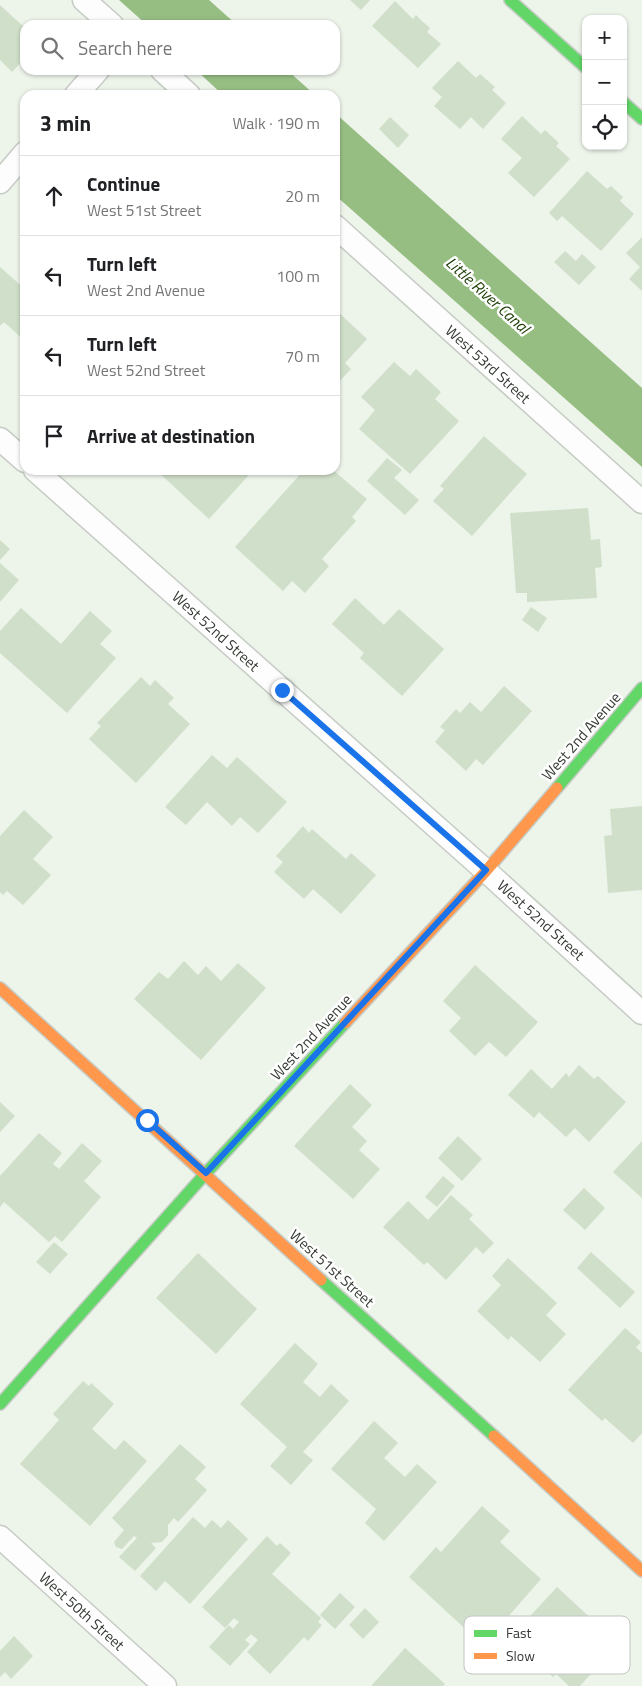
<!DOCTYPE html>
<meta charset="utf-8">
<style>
:root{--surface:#fff;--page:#f2f2f2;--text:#202124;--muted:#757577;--line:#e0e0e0}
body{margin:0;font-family:"Titillium Web",sans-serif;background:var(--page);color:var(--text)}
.controls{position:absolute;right:15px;top:15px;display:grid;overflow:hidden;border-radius:10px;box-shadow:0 1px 4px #0004}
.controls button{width:45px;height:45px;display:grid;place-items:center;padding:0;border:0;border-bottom:1px solid var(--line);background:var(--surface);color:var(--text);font:25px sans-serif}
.stop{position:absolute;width:15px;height:15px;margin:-11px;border:4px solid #1a73e8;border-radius:50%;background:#fff}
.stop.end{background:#1a73e8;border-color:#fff;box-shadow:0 1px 5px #0008}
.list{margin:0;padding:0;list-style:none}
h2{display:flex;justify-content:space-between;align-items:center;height:65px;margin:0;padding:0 20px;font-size:21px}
h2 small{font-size:16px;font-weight:400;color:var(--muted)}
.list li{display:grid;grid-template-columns:32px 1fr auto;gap:15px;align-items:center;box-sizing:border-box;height:80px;padding:0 20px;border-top:1px solid var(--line)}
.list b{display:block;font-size:19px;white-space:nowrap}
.list p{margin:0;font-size:16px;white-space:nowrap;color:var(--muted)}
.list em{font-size:16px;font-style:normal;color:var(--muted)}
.icon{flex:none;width:28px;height:28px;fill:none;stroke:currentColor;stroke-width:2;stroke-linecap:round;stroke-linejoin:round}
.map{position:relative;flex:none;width:642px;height:1686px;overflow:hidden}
.search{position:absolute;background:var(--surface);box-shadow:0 1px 4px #0004;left:20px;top:20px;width:320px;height:55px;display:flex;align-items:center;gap:12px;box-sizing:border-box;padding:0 18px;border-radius:15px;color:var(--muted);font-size:19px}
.panel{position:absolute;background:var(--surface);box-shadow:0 1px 4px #0004;left:20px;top:90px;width:320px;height:385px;border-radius:15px}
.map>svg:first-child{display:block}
.water{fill:#96be83}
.building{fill:#d0dfca}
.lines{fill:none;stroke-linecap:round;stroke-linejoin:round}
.street-casing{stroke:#c6ccc5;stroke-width:25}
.fast-casing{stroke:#c6ccc5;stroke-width:14}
.slow-casing{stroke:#c6ccc5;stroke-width:14}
.street{stroke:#fcfdfc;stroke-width:22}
.fast{stroke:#63d668;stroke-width:11}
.slow{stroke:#ff974d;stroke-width:11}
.route{stroke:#1a73e8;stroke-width:6}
.labels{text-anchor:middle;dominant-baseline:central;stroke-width:5;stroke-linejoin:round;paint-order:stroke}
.street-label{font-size:15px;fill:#353a34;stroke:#fff}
.water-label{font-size:16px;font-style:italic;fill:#1e4007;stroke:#fff}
.key{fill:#fff;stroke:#c2c4c2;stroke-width:1}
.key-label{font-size:14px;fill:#353a34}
</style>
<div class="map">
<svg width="642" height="1686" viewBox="0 0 642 1686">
<rect width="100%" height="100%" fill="#edf4ea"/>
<!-- water -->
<g class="water">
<polygon points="119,0 209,0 237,25 147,25"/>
<polygon points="196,70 287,70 315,95 223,95"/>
<polygon points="335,113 642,388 642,467 335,195"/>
</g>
<!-- building -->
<g class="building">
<polygon points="350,0 370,0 361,10"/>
<polygon points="395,1 413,19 416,15 423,22 430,28 427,32 441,44 418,68 372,26"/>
<polygon points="0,5 25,28 25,58 12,72 0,60"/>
<polygon points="458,61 476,78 480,74 495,87 492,90 506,103 483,129 471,117 460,129 434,106 442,97 432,88"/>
<polygon points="522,116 541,134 545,130 559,143 556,146 570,159 534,197 508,173 522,158 501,139"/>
<polygon points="390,117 409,135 398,148 379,129"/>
<polygon points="587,171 607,189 611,186 623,197 620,201 634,214 601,251 562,216 557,221 549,213"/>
<polygon points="642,237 642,291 629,279 640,267 626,253"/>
<polygon points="565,251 576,261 582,254 596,267 579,285 554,262"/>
<polygon points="0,267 25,289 25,341 4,322 0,326"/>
<polygon points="335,309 367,339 345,363 351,369 335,386"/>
<polygon points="394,362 410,376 416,369 441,392 435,399 459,421 410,474 359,429 375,410 361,397"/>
<polygon points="484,436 527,474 472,536 433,501 444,489 440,486"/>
<polygon points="387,458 402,470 394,478 419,500 405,515 367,481"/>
<polygon points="156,470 241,470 248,476 209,519"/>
<polygon points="304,470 333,470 367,499 352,517 356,521 322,559 329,566 305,593 292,581 283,591 235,547"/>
<polygon points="588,508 591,540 600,539 602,567 595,568 597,598 527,602 527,593 516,593 510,513"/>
<polygon points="0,540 10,549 0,560"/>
<polygon points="0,563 19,580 0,602"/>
<polygon points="355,598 384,625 399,609 444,649 402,696 360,658 364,653 332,624"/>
<polygon points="531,607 547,618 538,632 522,620"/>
<polygon points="21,608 61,644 90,611 112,631 100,644 116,658 67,713 0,653 0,631"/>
<polygon points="141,677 150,686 155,680 174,698 168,704 190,724 136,783 89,739 101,726 97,723"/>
<polygon points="504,686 532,711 483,765 476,759 466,771 435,742 445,730 440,727 456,709 460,713 470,702 481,712"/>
<polygon points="212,755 227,768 237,757 287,802 258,833 240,817 232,826 207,802 186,825 165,807"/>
<polygon points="642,806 642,890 608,893 604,836 612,835 610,809"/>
<polygon points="24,810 53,837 33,859 51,875 23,905 7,891 3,895 0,892 0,836"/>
<polygon points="303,826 309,833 312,829 346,859 351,853 376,875 341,914 313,889 304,899 274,872 283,862 276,856"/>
<polygon points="184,961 198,975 206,966 221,981 238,963 266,988 201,1060 134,999 159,972 168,979"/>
<polygon points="475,965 538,1022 506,1057 489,1042 475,1056 449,1031 461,1018 443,1001"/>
<polygon points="579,1065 594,1079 598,1076 626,1102 589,1142 575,1128 566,1137 539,1112 534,1118 508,1095 531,1069 552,1089 566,1073 569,1077"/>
<polygon points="350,1084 372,1105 352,1127 367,1141 359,1150 380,1169 353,1199 294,1146"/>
<polygon points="0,1102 15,1116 0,1132"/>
<polygon points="39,1133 62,1153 53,1164 59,1169 82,1143 102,1161 84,1181 101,1197 62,1242 55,1236 49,1242 4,1202 0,1207 0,1176"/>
<polygon points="458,1136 482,1159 462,1181 438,1158"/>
<polygon points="642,1141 642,1198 613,1172"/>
<polygon points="443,1176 455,1186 437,1207 425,1197"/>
<polygon points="584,1188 605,1208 585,1230 563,1210"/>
<polygon points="451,1195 473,1215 469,1219 494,1243 483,1254 476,1247 446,1280 427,1262 424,1265 383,1227 408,1201 428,1220"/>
<polygon points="54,1242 68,1254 50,1274 36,1262"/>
<polygon points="591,1252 635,1292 620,1308 577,1268"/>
<polygon points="198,1253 257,1309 216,1354 156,1298"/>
<polygon points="508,1258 557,1303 546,1315 566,1334 540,1362 511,1336 508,1340 477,1311 501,1285 492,1276"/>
<polygon points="625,1328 641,1342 636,1347 642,1353 642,1433 633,1443 605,1418 602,1421 568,1390"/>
<polygon points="295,1343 318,1364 303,1382 320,1397 331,1384 349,1401 303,1452 313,1460 291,1485 270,1466 287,1447 240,1404"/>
<polygon points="83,1381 89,1386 91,1383 114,1404 92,1429 115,1450 124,1440 147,1461 90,1526 20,1464 59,1420 53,1414"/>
<polygon points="374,1421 398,1443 384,1458 405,1477 417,1464 437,1482 384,1541 365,1523 376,1509 331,1469"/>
<polygon points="180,1444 206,1467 195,1479 207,1490 178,1522 174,1518 168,1525 168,1535 162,1542 151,1543 156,1548 135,1571 119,1557 137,1538 134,1536 122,1549 116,1547 114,1542 124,1530 112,1518"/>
<polygon points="482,1506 510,1531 500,1542 541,1579 493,1634 483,1625 473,1636 409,1577 436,1547 441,1552"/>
<polygon points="193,1517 205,1528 212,1520 221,1528 228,1520 248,1539 190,1604 165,1581 156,1591 140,1576"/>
<polygon points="267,1536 277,1546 280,1543 291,1553 272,1574 321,1618 318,1622 322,1625 308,1641 304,1637 270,1674 247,1652 258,1640 251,1634 245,1640 250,1644 230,1666 209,1647 229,1625 233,1629 239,1622 234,1618 225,1628 202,1607"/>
<polygon points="557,1587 597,1624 589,1634 610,1653 580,1686 569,1686 556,1674 553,1677 511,1637"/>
<polygon points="340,1593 355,1607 335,1629 320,1615"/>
<polygon points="365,1608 379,1622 363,1639 349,1625"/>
<polygon points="14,1636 33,1656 11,1679 5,1672 0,1677 0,1651"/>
<polygon points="405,1648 445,1684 443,1686 371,1686"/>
</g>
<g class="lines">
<defs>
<g id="street">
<polyline points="84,0 112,25"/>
<polyline points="162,70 189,95"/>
<polyline points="76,95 98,70"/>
<polyline points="0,182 25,153"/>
<polyline points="335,226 642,502"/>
<polyline points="0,439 25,461"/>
<polyline points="35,470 486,871 642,1013"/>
<polyline points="0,1537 165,1686"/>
</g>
<g id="fast">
<polyline points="510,0 586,68"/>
<polyline points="623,102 642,119"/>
<polyline points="557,788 642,688"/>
<polyline points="321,1280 494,1436"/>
<polyline points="0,1404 206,1173 345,1023"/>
</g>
<g id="slow">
<polyline points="0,988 321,1280"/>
<polyline points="345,1023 486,871 557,788"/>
<polyline points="494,1436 642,1571"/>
</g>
</defs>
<!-- street casing -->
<use href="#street" class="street-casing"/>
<!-- fast casing -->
<use href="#fast" class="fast-casing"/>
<!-- slow casing -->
<use href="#slow" class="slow-casing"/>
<!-- street -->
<use href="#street" class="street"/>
<!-- fast -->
<use href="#fast" class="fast"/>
<!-- slow -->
<use href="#slow" class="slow"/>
</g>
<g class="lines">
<!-- route -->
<polyline class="route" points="147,1120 206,1173 486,870 282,690"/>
</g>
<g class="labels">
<!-- street labels -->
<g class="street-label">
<text transform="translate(488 364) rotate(42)">West 53rd Street</text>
<text transform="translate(216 631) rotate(42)">West 52nd Street</text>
<text transform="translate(581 736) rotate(-49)">West 2nd Avenue</text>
<text transform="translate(541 920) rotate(42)">West 52nd Street</text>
<text transform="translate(311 1037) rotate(-47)">West 2nd Avenue</text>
<text transform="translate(332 1268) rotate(42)">West 51st Street</text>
<text transform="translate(82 1611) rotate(42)">West 50th Street</text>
</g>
<!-- water labels -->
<g class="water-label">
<text transform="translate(488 295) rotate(42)">Little River Canal</text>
</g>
</g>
<!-- legend -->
<rect x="464" y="1616" width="166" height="58" rx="8" class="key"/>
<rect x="474" y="1630" width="23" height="7" fill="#63d668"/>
<rect x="474" y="1653" width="23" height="6" fill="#ff974d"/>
<g class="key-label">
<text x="506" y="1638">Fast</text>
<text x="506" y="1661">Slow</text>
</g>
</svg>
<div class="controls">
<button>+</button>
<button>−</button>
<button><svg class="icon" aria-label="locate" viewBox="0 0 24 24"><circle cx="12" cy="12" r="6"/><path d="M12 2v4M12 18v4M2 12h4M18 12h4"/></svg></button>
</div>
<div class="stop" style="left:147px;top:1120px"></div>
<div class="stop end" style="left:282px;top:690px"></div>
<div class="search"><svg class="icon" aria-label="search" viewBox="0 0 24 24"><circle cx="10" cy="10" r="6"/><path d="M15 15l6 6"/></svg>Search here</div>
<section class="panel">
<h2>3 min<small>Walk · 190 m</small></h2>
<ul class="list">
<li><svg class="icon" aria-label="ahead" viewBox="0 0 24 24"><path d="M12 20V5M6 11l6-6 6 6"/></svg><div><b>Continue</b><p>West 51st Street</p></div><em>20 m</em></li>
<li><svg class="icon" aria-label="left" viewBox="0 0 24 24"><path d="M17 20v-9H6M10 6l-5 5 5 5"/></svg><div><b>Turn left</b><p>West 2nd Avenue</p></div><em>100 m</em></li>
<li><svg class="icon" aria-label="left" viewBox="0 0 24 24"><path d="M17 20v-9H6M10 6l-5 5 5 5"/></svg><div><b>Turn left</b><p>West 52nd Street</p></div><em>70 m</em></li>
<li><svg class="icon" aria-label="arrive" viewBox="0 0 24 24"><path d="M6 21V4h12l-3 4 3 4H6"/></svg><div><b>Arrive at destination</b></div></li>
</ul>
</section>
</div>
